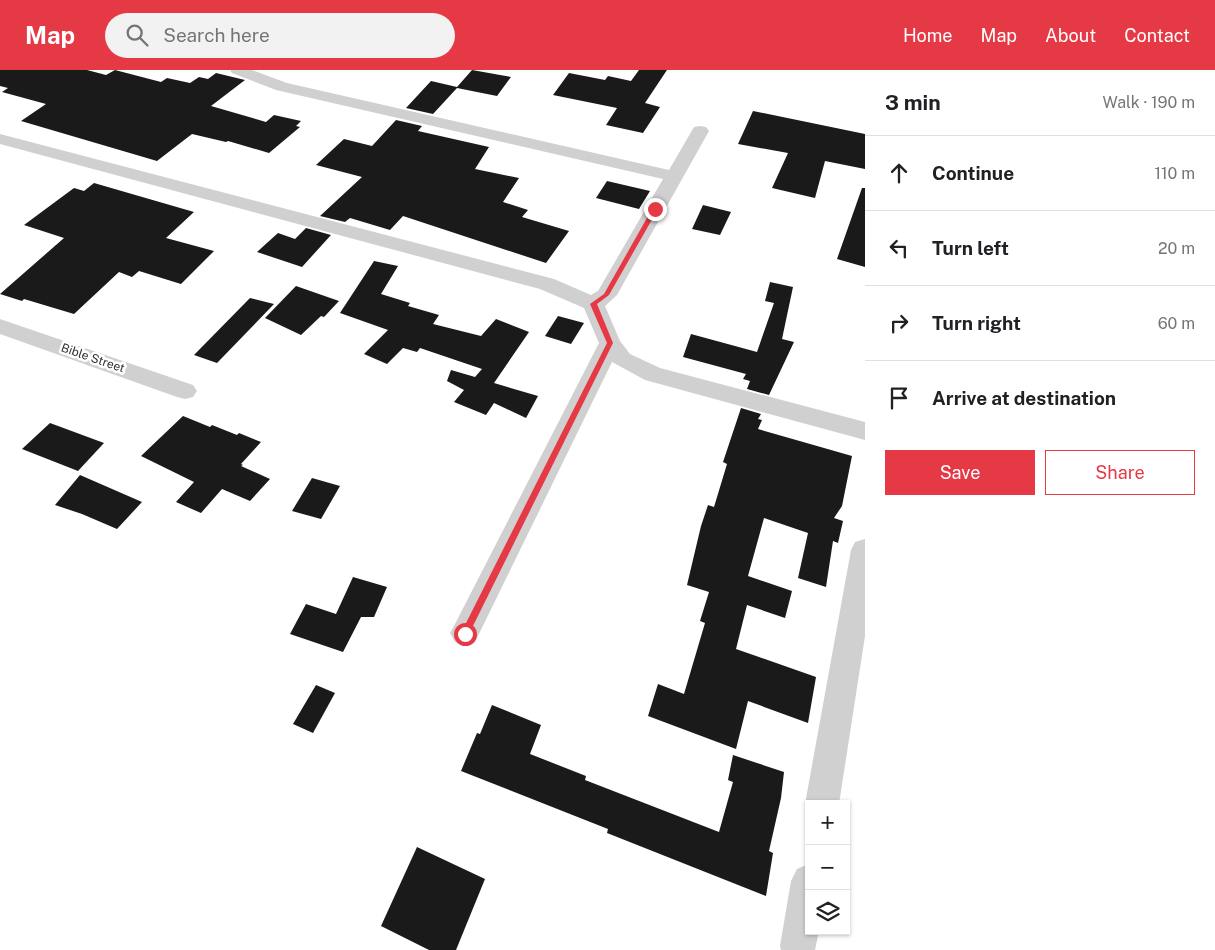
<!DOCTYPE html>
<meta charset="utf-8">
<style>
:root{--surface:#fff;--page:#f2f2f2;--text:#202124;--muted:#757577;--line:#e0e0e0;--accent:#e63946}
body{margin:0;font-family:"Public Sans",sans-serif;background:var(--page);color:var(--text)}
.controls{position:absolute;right:15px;bottom:15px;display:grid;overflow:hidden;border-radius:0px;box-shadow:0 1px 4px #0004}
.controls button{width:45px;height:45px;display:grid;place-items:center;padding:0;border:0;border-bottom:1px solid var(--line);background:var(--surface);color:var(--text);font:25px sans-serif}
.stop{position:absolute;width:15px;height:15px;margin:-11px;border:4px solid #e63946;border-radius:50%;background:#fff}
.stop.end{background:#e63946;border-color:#fff;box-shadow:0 1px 5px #0008}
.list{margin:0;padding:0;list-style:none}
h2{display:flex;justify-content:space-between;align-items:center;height:65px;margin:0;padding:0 20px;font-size:21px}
h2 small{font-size:16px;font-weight:400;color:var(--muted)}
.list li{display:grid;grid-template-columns:32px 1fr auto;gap:15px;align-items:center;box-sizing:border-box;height:75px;padding:0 20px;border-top:1px solid var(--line)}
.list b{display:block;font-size:19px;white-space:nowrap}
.list em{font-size:16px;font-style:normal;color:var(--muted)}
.actions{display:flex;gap:10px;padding:15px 20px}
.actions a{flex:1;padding:11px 0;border:1px solid var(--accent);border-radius:0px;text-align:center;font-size:18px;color:var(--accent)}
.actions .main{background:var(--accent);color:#fff}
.icon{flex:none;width:28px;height:28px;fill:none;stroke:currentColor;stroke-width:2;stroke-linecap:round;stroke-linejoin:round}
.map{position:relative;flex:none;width:865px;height:880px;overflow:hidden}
header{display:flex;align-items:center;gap:30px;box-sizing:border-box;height:70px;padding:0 25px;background:var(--accent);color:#fff}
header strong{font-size:24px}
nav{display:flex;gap:28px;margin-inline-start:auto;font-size:18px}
.search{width:350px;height:45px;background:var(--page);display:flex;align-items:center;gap:12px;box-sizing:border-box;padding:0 18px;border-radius:28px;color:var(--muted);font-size:19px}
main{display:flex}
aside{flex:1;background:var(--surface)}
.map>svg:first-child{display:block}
.building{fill:#1a1a1a}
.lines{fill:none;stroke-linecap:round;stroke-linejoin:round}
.minor{fill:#d0d0d0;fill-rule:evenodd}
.route{fill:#e63946}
.labels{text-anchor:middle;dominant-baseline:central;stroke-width:5;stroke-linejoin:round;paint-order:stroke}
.street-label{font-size:12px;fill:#333;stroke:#fff}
</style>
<header>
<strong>Map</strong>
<div class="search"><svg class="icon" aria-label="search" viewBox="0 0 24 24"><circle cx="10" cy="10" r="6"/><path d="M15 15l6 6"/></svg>Search here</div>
<nav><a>Home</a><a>Map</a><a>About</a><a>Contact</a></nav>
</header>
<main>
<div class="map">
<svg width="865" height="880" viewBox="0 0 865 880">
<rect width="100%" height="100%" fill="#fff"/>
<!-- building -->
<g class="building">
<polygon points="0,0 87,0 106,5 115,0 161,12 167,8 190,13 199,7 208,9 216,3 245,10 211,36 266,52 274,45 301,51 296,56 300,57 269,83 228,71 226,72 192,64 157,91 21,51 46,34 2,22 8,18 0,16"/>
<polygon points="472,0 511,7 497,26 457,18 433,44 406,38 431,11 457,17"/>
<polygon points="639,0 667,0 645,33 660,37 643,63 606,55 617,38 553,25 569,3 605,10 608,6 631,11"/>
<polygon points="753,41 865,64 865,99 825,91 815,128 772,118 788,83 738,74"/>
<polygon points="396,50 422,56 418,61 489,77 475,99 519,108 503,132 528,140 522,147 569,161 546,193 403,146 390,160 350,148 345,152 320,146 362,107 316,95 344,69 372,76"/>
<polygon points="607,111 650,121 639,139 596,128"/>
<polygon points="94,113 194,142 166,168 214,181 181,214 139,201 132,207 119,202 74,244 24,229 22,231 0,224 64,168 24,155 74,118 84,121"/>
<polygon points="862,118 865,118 865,197 837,189"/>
<polygon points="703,135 731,142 720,165 692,159"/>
<polygon points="306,158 331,165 302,197 257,182 278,163 295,169"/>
<polygon points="374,191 398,196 381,224 410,233 408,236 439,245 433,254 481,266 496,249 529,262 494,313 538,326 526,348 494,333 486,345 454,332 464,320 447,311 451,300 475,307 482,299 420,278 417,282 403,278 387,294 364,284 388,260 340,243"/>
<polygon points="770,212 793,217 782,269 794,272 769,325 747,319 750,311 743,309 746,304 683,287 691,264 757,282 774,233 765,231"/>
<polygon points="296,216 339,231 324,247 321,246 301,265 265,248"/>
<polygon points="250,228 274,234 217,293 194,285"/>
<polygon points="558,246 584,253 571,274 545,266"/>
<polygon points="741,338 761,344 758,349 762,350 758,359 852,386 842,436 834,448 843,451 838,473 833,471 826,517 798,508 808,463 764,448 748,506 792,521 785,548 747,535 736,579 816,607 808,653 748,631 736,679 648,646 658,614 684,624 705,553 700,551 709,522 687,515 701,456 708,435 714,437 727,394 723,392"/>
<polygon points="183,346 210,357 212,355 237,365 239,363 261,372 241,394 243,395 241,396 270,409 250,431 222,419 201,443 176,432 194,412 141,386"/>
<polygon points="50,353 104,373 78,401 22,379"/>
<polygon points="80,405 142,432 117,459 82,444 55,435"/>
<polygon points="312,408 340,416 321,449 292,441"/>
<polygon points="353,507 387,517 374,547 361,547 343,582 290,564 306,534 336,544"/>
<polygon points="316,615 335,623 313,663 293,654"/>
<polygon points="492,635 541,655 530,684 586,706 585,710 719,762 733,712 728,710 733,685 784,702 781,728 769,781 773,783 766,826 607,763 608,759 461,701 477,663 480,664"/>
<polygon points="417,777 485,809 456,880 429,880 381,856"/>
</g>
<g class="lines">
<!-- minor -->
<g class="minor">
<polygon points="230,0 252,0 287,13 669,100 694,57 700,56 706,57 709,61 617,225 605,236 620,271 630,284 660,298 865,352 865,370 645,310 612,292 475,572 465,576 455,572 450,563 455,554 599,273 584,238 540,219 0,74 0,64 554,209 591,225 598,221 663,109 276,20 232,3"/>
<polygon points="0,249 193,315 197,321 193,327 185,329 177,327 0,264"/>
<polygon points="865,469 865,566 839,734 809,734 809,742 805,734 851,480 855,472"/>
<polygon points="809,794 809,861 819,861 815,880 781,880 780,876 791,811 797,799"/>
</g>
</g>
<!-- route -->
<polygon class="route" points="655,137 658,139 609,225 597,234 613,273 468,566 462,566 462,561 607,273 590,234 604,224 652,139"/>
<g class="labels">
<!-- street labels -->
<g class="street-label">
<text transform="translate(93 288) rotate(19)">Bible Street</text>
</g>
</g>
</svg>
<div class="controls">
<button>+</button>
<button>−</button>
<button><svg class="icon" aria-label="layers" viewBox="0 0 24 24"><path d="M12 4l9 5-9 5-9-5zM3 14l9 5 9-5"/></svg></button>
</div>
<div class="stop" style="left:465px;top:564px"></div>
<div class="stop end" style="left:655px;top:139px"></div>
</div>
<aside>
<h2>3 min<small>Walk · 190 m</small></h2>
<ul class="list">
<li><svg class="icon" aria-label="ahead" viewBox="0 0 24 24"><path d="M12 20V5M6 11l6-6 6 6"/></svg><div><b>Continue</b></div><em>110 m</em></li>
<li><svg class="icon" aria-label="left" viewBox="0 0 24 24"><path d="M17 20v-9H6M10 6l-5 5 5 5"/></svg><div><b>Turn left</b></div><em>20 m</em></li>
<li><svg class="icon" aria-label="right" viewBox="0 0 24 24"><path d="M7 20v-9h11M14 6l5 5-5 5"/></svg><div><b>Turn right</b></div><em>60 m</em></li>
<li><svg class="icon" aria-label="arrive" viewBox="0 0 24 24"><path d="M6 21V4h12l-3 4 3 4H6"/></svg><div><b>Arrive at destination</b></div></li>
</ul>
<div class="actions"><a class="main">Save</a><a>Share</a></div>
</aside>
</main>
